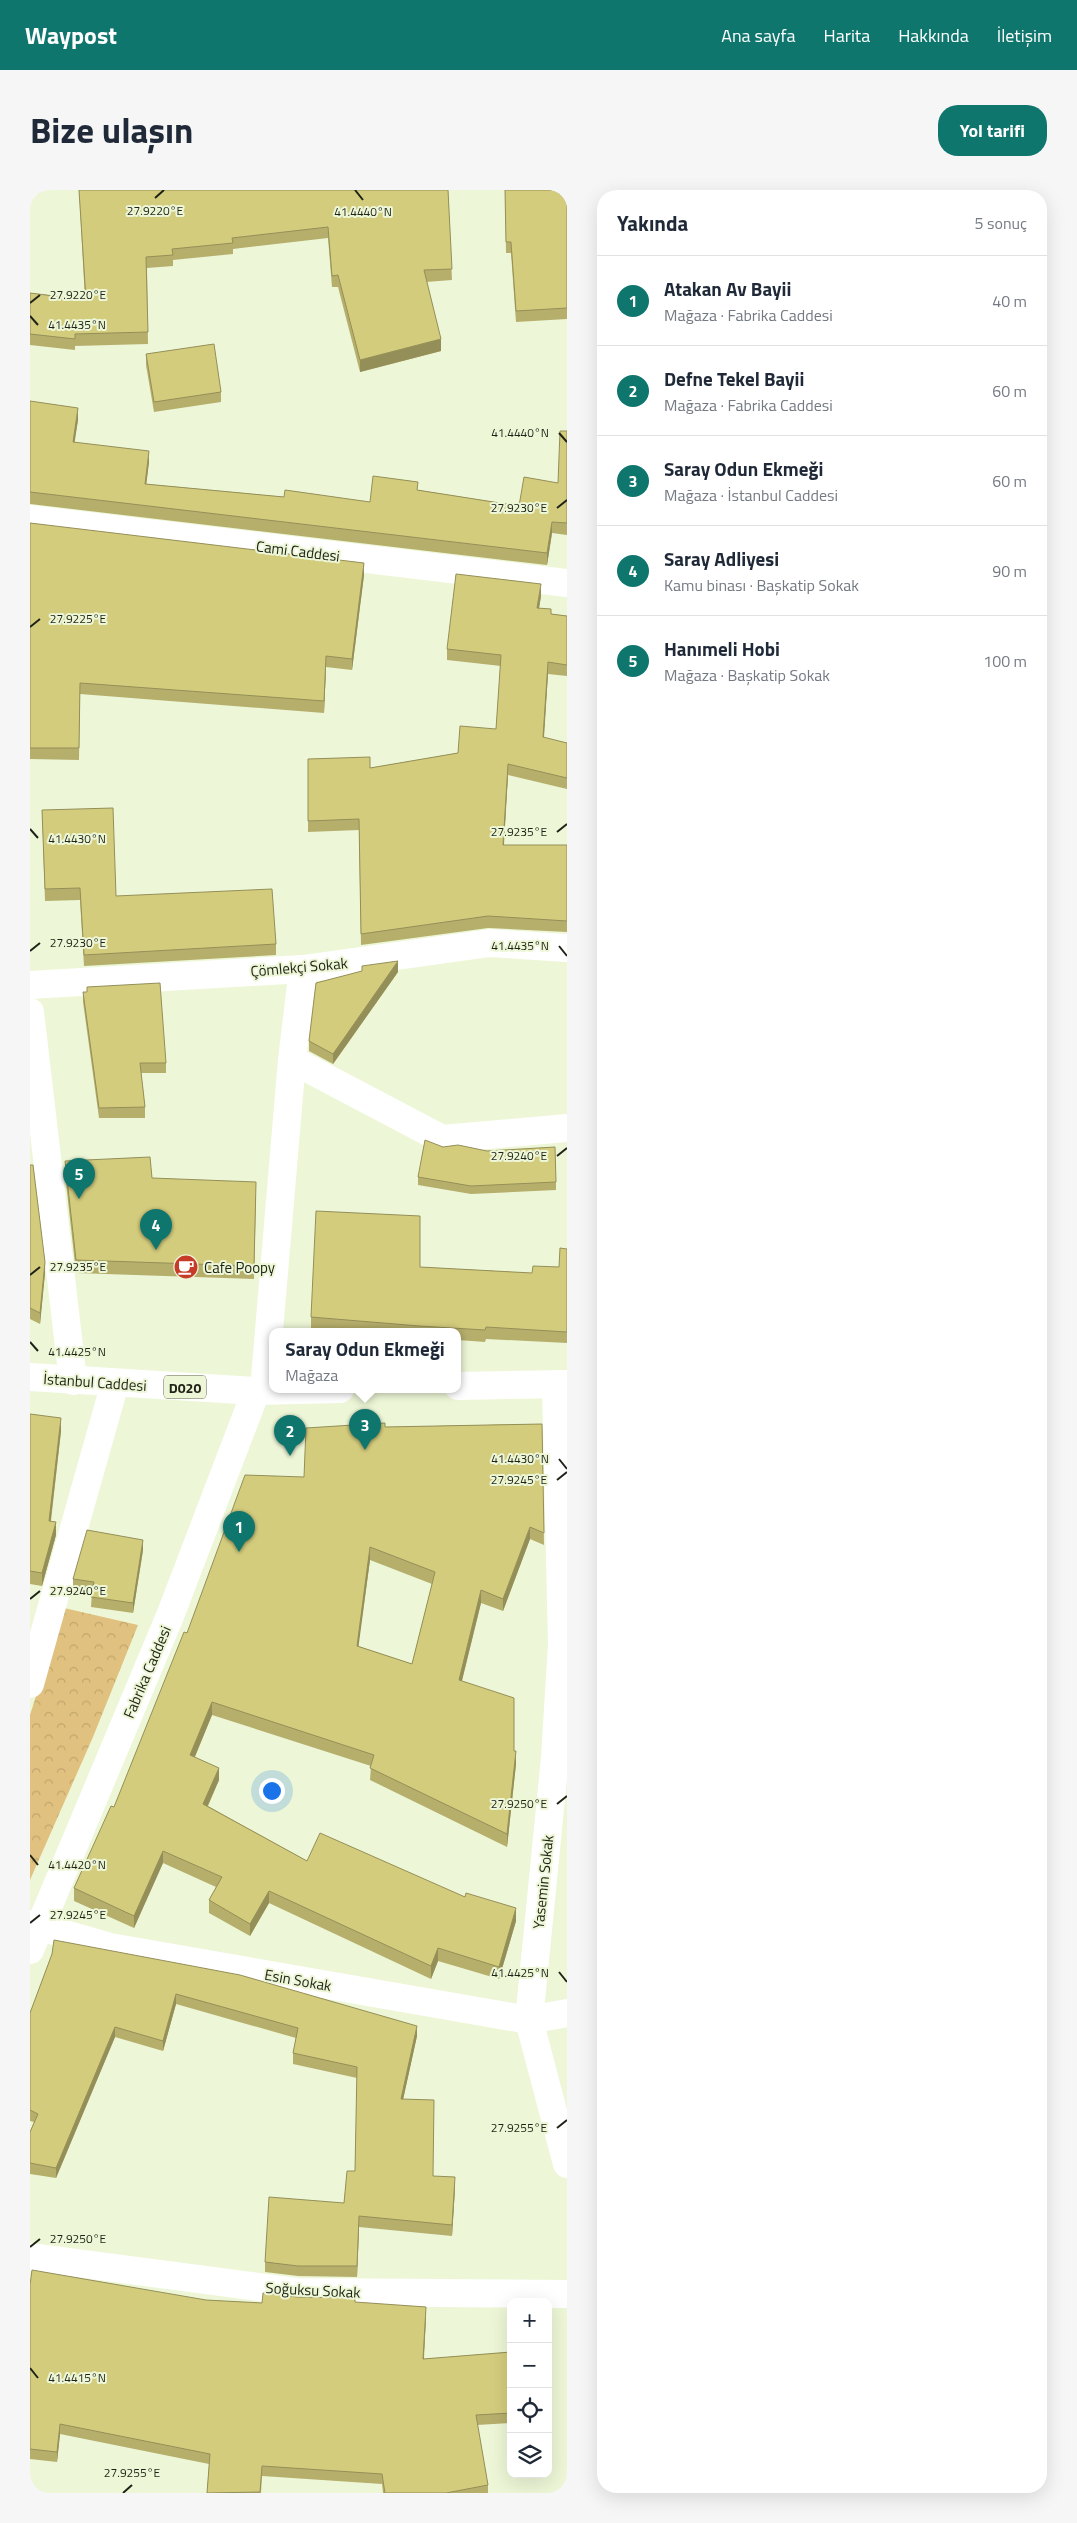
<!DOCTYPE html>
<html lang="tr">
<meta charset="utf-8">
<style>
:root{--surface:#fff;--page:#f6f6f7;--text:#1f2937;--muted:#747a83;--line:#e0e1e3;--accent:#0f766e}
body{margin:0;font-family:"Titillium Web",sans-serif;background:var(--page);color:var(--text)}
.controls{position:absolute;right:15px;bottom:15px;display:grid;overflow:hidden;border-radius:10px;box-shadow:0 5px 20px #0002}
.controls button{width:45px;height:45px;display:grid;place-items:center;padding:0;border:0;border-bottom:1px solid var(--line);background:var(--surface);color:var(--text);font:25px sans-serif}
.you{position:absolute;left:241px;top:1600px;width:18px;height:18px;margin:-12px;border:4px solid #fff;border-radius:50%;background:#1a73e8;box-shadow:0 0 0 8px #1a73e833}
.badge{display:grid;place-items:center;width:32px;height:32px;border-radius:50%;background:var(--accent);color:#fff;font-size:16px;font-weight:700}
.pin{position:absolute;translate:-50% -41px;filter:drop-shadow(0 1px 2px #0008)}
.pin::after{content:'';position:absolute;top:26px;width:18px;height:15px;background:inherit;clip-path:polygon(0 0,100% 0,50% 100%)}
.popup{position:absolute;left:239px;top:1138px;width:192px;height:65px;box-sizing:border-box;display:grid;place-content:center;border-radius:10px;background:var(--surface);filter:drop-shadow(0 1px 4px #0005);font-size:16px;white-space:nowrap;color:var(--muted)}
.popup b{font-size:19px;color:var(--text)}
.popup::after{content:'';position:absolute;left:50%;top:100%;margin-left:-10px;border:10px solid transparent;border-top-color:var(--surface)}
.list{margin:0;padding:0;list-style:none}
h2{display:flex;justify-content:space-between;align-items:center;height:65px;margin:0;padding:0 20px;font-size:21px}
h2 small{font-size:16px;font-weight:400;color:var(--muted)}
.list li{display:grid;grid-template-columns:32px 1fr auto;gap:15px;align-items:center;box-sizing:border-box;height:90px;padding:0 20px;border-top:1px solid var(--line)}
.list b{display:block;font-size:19px;white-space:nowrap}
.list p{margin:0;font-size:16px;white-space:nowrap;color:var(--muted)}
.list em{font-size:16px;font-style:normal;color:var(--muted)}
.icon{flex:none;width:28px;height:28px;fill:none;stroke:currentColor;stroke-width:2;stroke-linecap:round;stroke-linejoin:round}
.map{position:relative;flex:none;width:537px;height:2303px;overflow:hidden;border-radius:20px}
header{display:flex;align-items:center;gap:30px;box-sizing:border-box;height:70px;padding:0 25px;background:var(--accent);color:#fff}
header strong{font-size:24px}
nav{display:flex;gap:28px;margin-inline-start:auto;font-size:18px}
.intro{display:flex;align-items:center;justify-content:space-between;box-sizing:border-box;height:120px;padding:0 30px}
h1{margin:0;font-size:35px}
.button{padding:12px 22px;border-radius:20px;background:var(--accent);color:#fff;font-size:18px;font-weight:700}
main{display:flex;gap:30px;padding:0 30px}
aside{flex:1;background:var(--surface);border-radius:20px;box-shadow:0 5px 20px #0002}
.map>svg:first-child{display:block}
.park{fill:url(#park-crowns)}
.lines{fill:none;stroke-linecap:round;stroke-linejoin:round}
.minor{stroke:#fff;stroke-width:28}
.major{stroke:#fff;stroke-width:28}
.highway{stroke:#fff;stroke-width:28}
.wall{fill:#b6af6c;fill-rule:evenodd}
.shaded-wall{fill:#948f58}
.building{fill:#d4cc7d;stroke:#948f58;fill-rule:evenodd}
.ticks{fill:none;stroke:#1f2216;stroke-width:2}
.labels{text-anchor:middle;dominant-baseline:central;stroke-width:4;stroke-linejoin:round;paint-order:stroke}
.shield{fill:#edf7d7;stroke:#5d6250;stroke-width:1}
.shield-label{font-size:14px;font-weight:bold;fill:#1f2216}
.street-label{font-size:15px;fill:#1f2216;stroke:#edf7d7}
.poi-label{font-size:15px;fill:#1f2216;stroke:#edf7d7;text-anchor:start}
.ticks-label{font-size:12px;text-anchor:middle;fill:#1f2216;stroke:#edf7d7;stroke-width:4;stroke-linejoin:round;paint-order:stroke}
</style>
<header>
<strong>Waypost</strong>
<nav><a>Ana sayfa</a><a>Harita</a><a>Hakkında</a><a>İletişim</a></nav>
</header>
<div class="intro"><h1>Bize ulaşın</h1><a class="button">Yol tarifi</a></div>
<main>
<div class="map">
<svg width="537" height="2303" viewBox="0 0 537 2303">
<defs>
<pattern id="park-crowns" width="20" height="18" patternUnits="userSpaceOnUse" patternTransform="scale(1.25)"><rect width="20" height="18" fill="#e1c17f"/><path d="M2 6a3 3 0 1 1 6 0M12 15a3 3 0 1 1 6 0" fill="none" stroke="#c1a66d"/></pattern>
</defs>
<rect width="100%" height="100%" fill="#edf7d7"/>
<!-- park -->
<polygon class="park" points="34,1418 108,1435 63,1547 0,1690 0,1525"/>
<g class="lines">
<!-- minor -->
<g class="minor">
<polyline points="0,795 273,779 460,753 537,758"/>
<polyline points="0,822 43,1191"/>
<polyline points="262,870 412,949 537,938"/>
<polyline points="526,1194 532,1454 525,1568 499,1830 537,1974"/>
<polyline points="234,1200 262,870 273,779"/>
<polyline points="0,1734 80,1757 499,1830 537,1823"/>
<polyline points="0,2067 267,2102 537,2104"/>
</g>
<!-- major -->
<g class="major">
<polyline points="0,329 537,393"/>
<polyline points="0,1494 85,1193"/>
<polyline points="0,1760 140,1426 226,1201"/>
</g>
<!-- highway -->
<g class="highway">
<polyline points="0,1187 226,1201 310,1199"/>
<polyline points="428,1196 537,1194"/>
</g>
</g>
<!-- wall -->
<g class="wall">
<polygon points="49,0 418,0 422,90 396,92 411,161 330,182 308,97 302,97 298,48 203,59 203,64 143,70 143,76 117,78 118,154 45,156 45,160 0,155 0,103 55,109"/>
<polygon points="475,0 537,0 537,129 486,132 481,63 476,63"/>
<polygon points="116,164 191,202 191,212 124,222 116,175"/>
<polygon points="0,211 48,230 44,252 119,272 116,294 254,307 340,312 388,300 489,316 528,293 537,241 537,345 522,343 517,375 0,314"/>
<polygon points="0,333 334,385 322,480 296,477 294,523 50,504 49,570 0,569"/>
<polygon points="511,406 509,418 521,424 537,426 537,486 518,484 514,548 537,553 537,599 478,585 474,655 537,655 537,742 458,738 331,755 329,640 278,642 278,569 340,578 428,563 466,539 471,476 417,470 417,459"/>
<polygon points="12,620 86,706 246,754 246,765 54,776 50,710 15,711"/>
<polygon points="368,782 303,874 279,861 279,851"/>
<polygon points="53,802 136,873 136,883 111,883 115,917 115,928 69,928 53,812"/>
<polygon points="413,957 526,992 526,1000 441,1004 388,995 388,987"/>
<polygon points="35,971 122,988 226,1005 224,1089 46,1083 35,984"/>
<polygon points="0,975 15,1083 10,1134 0,1129"/>
<polygon points="537,1059 537,1153 456,1149 455,1152 428,1150 428,1141 308,1141 281,1139 281,1127 390,1077 502,1083 529,1077"/>
<polygon points="0,1224 31,1241 21,1331 26,1345 12,1396 0,1394"/>
<path d="M512 1234 514 1355 500 1349 473 1421 451 1413 432 1491 484 1561 486 1574 477 1657 340 1590 341 1576 182 1525 165 1567 189 1590 178 1616 277 1671 486 1731 469 1789 408 1771 401 1789 239 1713 220 1746 179 1723V1710L186 1697 133 1673 104 1738 44 1711V1698L84 1617 157 1443 274 1287 355 1237ZM340 1370 402 1394 382 1474 328 1456Z"/>
<polygon points="113,1360 103,1423 61,1417 62,1402 43,1399 43,1389"/>
<polygon points="22,1764 387,1846 373,1909 403,1986 425,1998 422,2046 329,2037 327,2087 268,2086 235,2082 235,2072 314,2013 325,1981 327,1888 263,1874 263,1863 266,1848 146,1814 133,1861 85,1847 26,1988 0,1984 0,1942 4,1932 0,1931 0,1823"/>
<polygon points="0,2095 176,2110 232,2113 267,2107 325,2112 396,2127 394,2169 481,2162 481,2233 447,2235 458,2295 458,2303 353,2303 352,2294 232,2286 231,2303 177,2303 179,2274 30,2244 27,2272 0,2269"/>
</g>
<!-- shaded-wall -->
<g class="shaded-wall">
<polygon points="411,149 411,161 330,182 330,170"/>
<polygon points="48,218 48,230 43,263 43,252"/>
<polygon points="119,261 119,272 115,305 115,294"/>
<polygon points="522,332 522,343 517,375 517,363"/>
<polygon points="334,373 334,385 322,480 322,469"/>
<polygon points="511,394 511,406 507,430 507,418"/>
<polygon points="296,466 296,477 294,523 294,511"/>
<polygon points="518,472 518,484 513,559 513,547"/>
<polygon points="478,574 478,585 473,666 473,655"/>
<polygon points="368,771 368,782 303,874 303,864"/>
<polygon points="15,1072 15,1083 10,1134 10,1123"/>
<polygon points="31,1228 31,1241 19,1344 19,1331"/>
<polygon points="26,1332 26,1345 12,1396 12,1383"/>
<polygon points="500,1337 500,1349 473,1421 473,1409"/>
<polygon points="113,1350 113,1360 103,1423 103,1413"/>
<polygon points="340,1357 340,1370 327,1468 327,1456"/>
<polygon points="451,1400 451,1413 429,1502 429,1490"/>
<polygon points="182,1512 182,1525 160,1578 160,1565"/>
<polygon points="486,1561 486,1574 477,1657 477,1644"/>
<polygon points="189,1578 189,1590 173,1626 173,1614"/>
<polygon points="133,1661 133,1673 104,1738 104,1726"/>
<polygon points="239,1701 239,1713 220,1746 220,1734"/>
<polygon points="486,1718 486,1731 469,1789 469,1777"/>
<polygon points="408,1758 408,1771 401,1789 401,1776"/>
<polygon points="146,1804 146,1814 133,1861 133,1851"/>
<polygon points="387,1836 387,1846 371,1919 371,1909"/>
<polygon points="85,1837 85,1847 26,1988 26,1978"/>
<polygon points="425,1987 425,1998 422,2046 422,2035"/>
<polygon points="329,2026 329,2037 327,2087 327,2076"/>
<polygon points="396,2117 396,2127 393,2180 393,2169"/>
<polygon points="30,2234 30,2244 27,2272 27,2262"/>
</g>
<!-- building -->
<g class="building">
<polygon points="49,0 418,0 422,79 394,80 411,149 330,170 308,85 302,86 298,37 202,48 203,53 142,59 143,65 116,67 118,142 45,144 45,149 0,144 0,103 56,110"/>
<polygon points="475,0 537,0 537,118 486,121 481,52 476,52"/>
<polygon points="184,154 191,202 124,212 116,164"/>
<polygon points="0,211 48,218 43,252 119,261 115,294 254,307 255,300 340,312 343,286 388,292 387,300 489,316 494,287 528,293 530,241 537,241 537,333 522,332 517,363 0,302"/>
<polygon points="0,333 334,373 322,469 296,466 294,511 50,493 49,558 0,558"/>
<polygon points="426,384 511,394 507,418 521,419 521,424 537,426 537,475 518,472 513,547 537,553 537,588 478,574 473,655 537,655 537,731 458,726 331,744 329,629 278,631 278,569 340,567 340,578 428,563 430,536 466,539 471,465 417,459"/>
<polygon points="83,618 86,706 242,699 246,754 54,765 50,698 15,699 12,620"/>
<polygon points="368,771 303,864 279,851 286,793 332,781 332,776"/>
<polygon points="130,793 136,873 110,873 115,917 69,918 53,802 57,802 57,797"/>
<polygon points="395,950 413,957 428,955 457,961 525,957 526,992 441,996 388,987"/>
<polygon points="120,967 122,988 226,992 224,1076 46,1070 35,971"/>
<polygon points="0,975 3,975 15,1072 10,1123 0,1118"/>
<polygon points="286,1021 390,1026 390,1077 502,1083 503,1076 529,1077 530,1058 537,1059 537,1142 456,1137 455,1140 389,1136 281,1127"/>
<polygon points="0,1224 31,1228 19,1331 26,1332 12,1383 0,1381"/>
<path d="M355 1233V1237L512 1234 514 1343 500 1337 473 1409 451 1400 429 1490 484 1508V1561H486L477 1644 340 1578 344 1565 182 1512 160 1565 189 1578 173 1614 277 1671 290 1643 435 1707 436 1703 486 1718 469 1777 408 1758 401 1776 239 1701 220 1734 179 1710 192 1687 133 1661 104 1726 44 1698 81 1616 84 1617 154 1442 157 1443 215 1285 274 1287 276 1238ZM340 1357 405 1382 382 1474 327 1456Z"/>
<polygon points="57,1340 113,1350 103,1413 61,1407 64,1392 43,1389"/>
<polygon points="24,1750 210,1785 387,1836 371,1909 404,1910 403,1986 425,1987 422,2035 329,2026 327,2076 268,2076 235,2072 239,2007 314,2013 317,1981 325,1981 327,1877 263,1863 268,1838 146,1804 133,1851 85,1837 26,1978 0,1973 0,1942 8,1924 0,1920 0,1823 22,1764"/>
<polygon points="2,2080 176,2110 232,2113 233,2103 267,2107 325,2108 325,2112 396,2117 393,2169 481,2162 481,2223 446,2225 458,2295 416,2303 355,2303 352,2284 232,2276 230,2302 177,2303 180,2264 30,2234 27,2262 0,2259 0,2095"/>
</g>
<!-- ticks -->
<path class="ticks" d="M325 0 333 10M125 8 134 0M0 113 10 105M0 126 8 135M529 243 537 252M527 318 537 310M0 437 10 429M0 639 8 648M527 642 537 634M529 756 537 766M0 761 10 753M527 966 537 958M0 1085 10 1077M0 1152 8 1161M529 1269 537 1279M527 1290 537 1282M0 1409 10 1401M527 1614 537 1606M0 1665 8 1675M0 1733 10 1725M529 1782 537 1792M527 1938 537 1930M0 2057 10 2049M0 2178 8 2188M93 2303 102 2295"/>
<!-- icons -->
<defs>
<symbol id="cafe-disc" viewBox="-11 -11 22 22"><circle r="9.5" fill="#c73b29" stroke="#edf7d7"/><path d="M-5.5-4.5H6V0H3Q3 3.5 0 3.5H-2.5Q-5.5 3.5-5.5 0ZM3-3.2v2h1.7v-2ZM-6 4.5H4V6H-6Z" fill="#fff"/></symbol>
</defs>
<g fill-rule="evenodd">
<use href="#cafe-disc" x="142" y="1063" width="28" height="28"/>
</g>
<g class="labels">
<!-- shield labels -->
<rect class="shield" x="134" y="1185.5" width="42" height="23" rx="4"/>
<g class="shield-label">
<text x="155" y="1197">D020</text>
</g>
<!-- street labels -->
<g class="street-label">
<text transform="translate(268 361) rotate(7)">Cami Caddesi</text>
<text transform="translate(269 777) rotate(-5)">Çömlekçi Sokak</text>
<text transform="translate(65 1192) rotate(4)">İstanbul Caddesi</text>
<text transform="translate(117 1482) rotate(-67)">Fabrika Caddesi</text>
<text transform="translate(513 1692) rotate(-84)">Yasemin Sokak</text>
<text transform="translate(268 1790) rotate(10)">Esin Sokak</text>
<text transform="translate(283 2100) rotate(3)">Soğuksu Sokak</text>
</g>
<!-- poi labels -->
<g class="poi-label">
<text x="174" y="1077">Cafe Poopy</text>
</g>
</g>
<g class="ticks-label">
<text x="125" y="25">27.9220°E</text>
<text x="333" y="26">41.4440°N</text>
<text x="48" y="109">27.9220°E</text>
<text x="47" y="139">41.4435°N</text>
<text x="490" y="247">41.4440°N</text>
<text x="489" y="322">27.9230°E</text>
<text x="48" y="433">27.9225°E</text>
<text x="489" y="646">27.9235°E</text>
<text x="47" y="653">41.4430°N</text>
<text x="48" y="757">27.9230°E</text>
<text x="490" y="760">41.4435°N</text>
<text x="489" y="970">27.9240°E</text>
<text x="48" y="1081">27.9235°E</text>
<text x="47" y="1166">41.4425°N</text>
<text x="490" y="1273">41.4430°N</text>
<text x="489" y="1294">27.9245°E</text>
<text x="48" y="1405">27.9240°E</text>
<text x="489" y="1618">27.9250°E</text>
<text x="47" y="1679">41.4420°N</text>
<text x="48" y="1729">27.9245°E</text>
<text x="490" y="1787">41.4425°N</text>
<text x="489" y="1942">27.9255°E</text>
<text x="48" y="2053">27.9250°E</text>
<text x="47" y="2192">41.4415°N</text>
<text x="102" y="2287">27.9255°E</text>
</g>
</svg>
<div class="controls">
<button>+</button>
<button>−</button>
<button><svg class="icon" aria-label="locate" viewBox="0 0 24 24"><circle cx="12" cy="12" r="6"/><path d="M12 2v4M12 18v4M2 12h4M18 12h4"/></svg></button>
<button><svg class="icon" aria-label="layers" viewBox="0 0 24 24"><path d="M12 4l9 5-9 5-9-5zM3 14l9 5 9-5"/></svg></button>
</div>
<div class="you"></div>
<div class="pin badge" style="left:209px;top:1362px">1</div>
<div class="pin badge" style="left:260px;top:1266px">2</div>
<div class="pin badge" style="left:335px;top:1260px">3</div>
<div class="popup"><b>Saray Odun Ekmeği</b>Mağaza</div>
<div class="pin badge" style="left:126px;top:1060px">4</div>
<div class="pin badge" style="left:49px;top:1009px">5</div>
</div>
<aside>
<h2>Yakında<small>5 sonuç</small></h2>
<ul class="list">
<li><span class="badge">1</span><div><b>Atakan Av Bayii</b><p>Mağaza · Fabrika Caddesi</p></div><em>40 m</em></li>
<li><span class="badge">2</span><div><b>Defne Tekel Bayii</b><p>Mağaza · Fabrika Caddesi</p></div><em>60 m</em></li>
<li><span class="badge">3</span><div><b>Saray Odun Ekmeği</b><p>Mağaza · İstanbul Caddesi</p></div><em>60 m</em></li>
<li><span class="badge">4</span><div><b>Saray Adliyesi</b><p>Kamu binası · Başkatip Sokak</p></div><em>90 m</em></li>
<li><span class="badge">5</span><div><b>Hanımeli Hobi</b><p>Mağaza · Başkatip Sokak</p></div><em>100 m</em></li>
</ul>
</aside>
</main>
